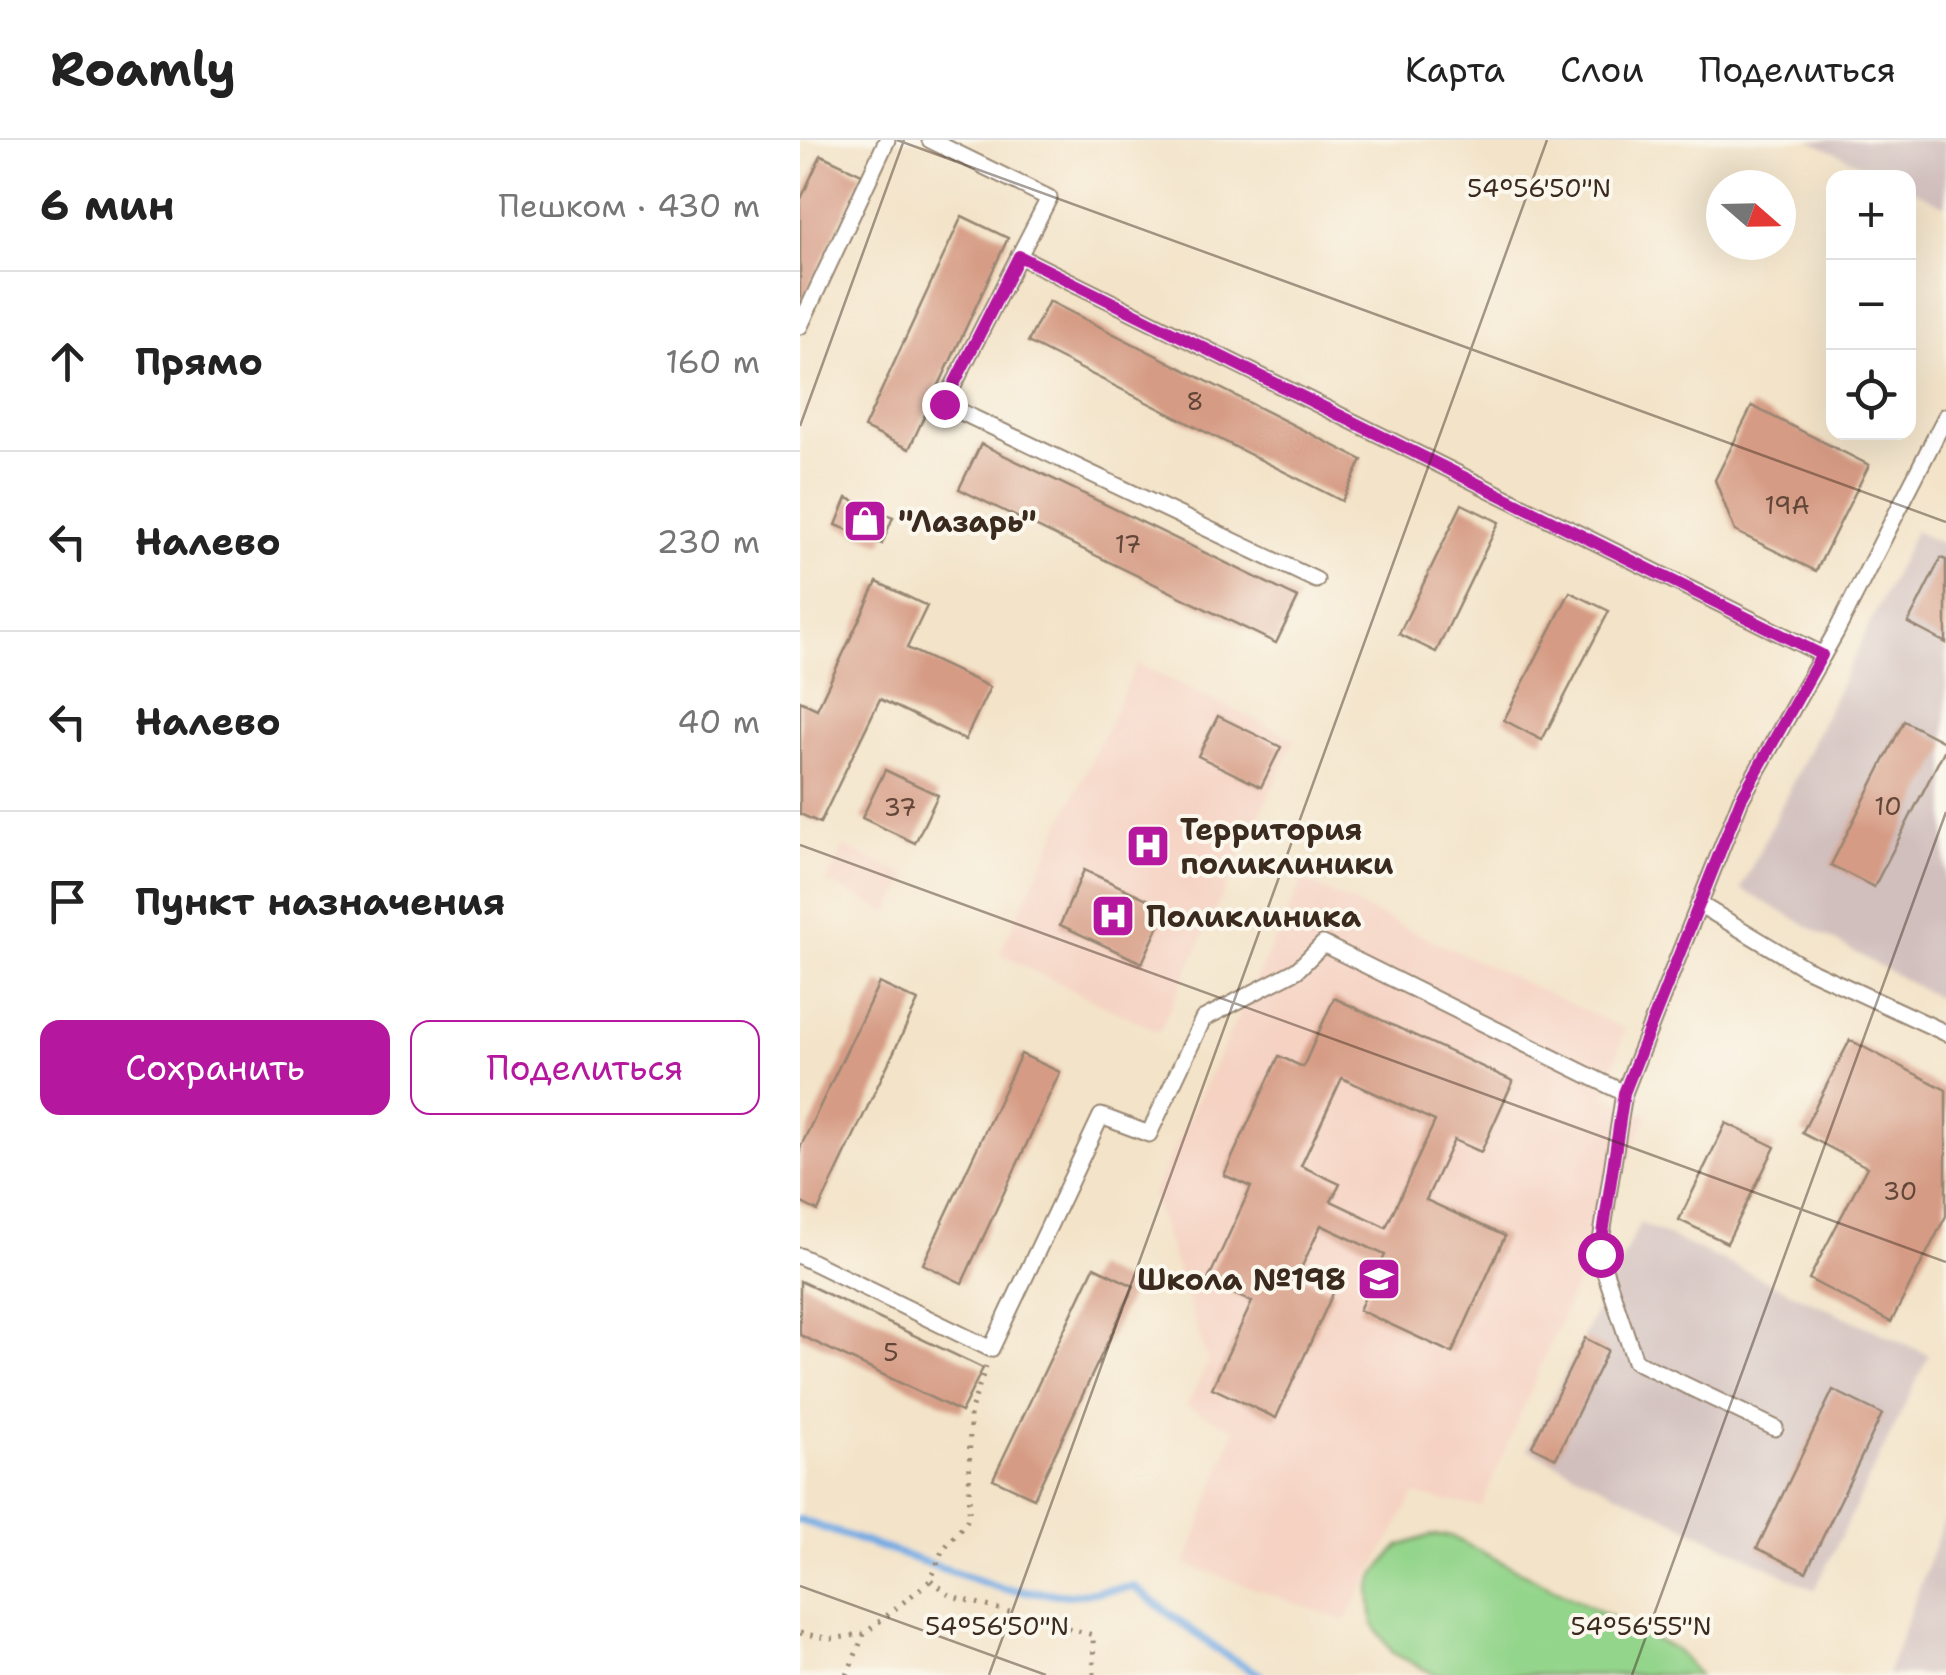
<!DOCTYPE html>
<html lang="ru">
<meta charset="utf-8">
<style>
:root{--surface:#fff;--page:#f2f2f2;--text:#222;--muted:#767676;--line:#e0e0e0;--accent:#b5179e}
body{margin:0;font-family:"Shantell Sans",sans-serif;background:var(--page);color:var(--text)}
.controls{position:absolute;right:30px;top:30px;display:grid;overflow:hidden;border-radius:20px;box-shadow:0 10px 40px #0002}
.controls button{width:90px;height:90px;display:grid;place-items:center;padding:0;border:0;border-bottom:2px solid var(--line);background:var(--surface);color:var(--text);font:50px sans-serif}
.compass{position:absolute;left:906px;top:30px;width:90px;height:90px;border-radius:50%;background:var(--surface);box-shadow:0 10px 40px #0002;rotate:110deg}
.stop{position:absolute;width:30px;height:30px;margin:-22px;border:8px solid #b5179e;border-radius:50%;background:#fff}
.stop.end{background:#b5179e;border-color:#fff;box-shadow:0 2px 10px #0008}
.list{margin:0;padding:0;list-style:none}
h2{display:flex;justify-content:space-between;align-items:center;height:130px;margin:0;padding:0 40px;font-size:42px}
h2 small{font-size:32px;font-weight:400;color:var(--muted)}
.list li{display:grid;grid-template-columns:65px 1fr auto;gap:30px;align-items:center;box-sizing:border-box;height:180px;padding:0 40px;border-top:2px solid var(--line)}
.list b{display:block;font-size:38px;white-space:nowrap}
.list em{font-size:32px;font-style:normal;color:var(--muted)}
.actions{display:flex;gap:20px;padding:30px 40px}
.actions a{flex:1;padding:22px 0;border:2px solid var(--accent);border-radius:20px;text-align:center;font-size:35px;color:var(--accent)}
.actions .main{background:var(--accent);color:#fff}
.icon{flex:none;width:55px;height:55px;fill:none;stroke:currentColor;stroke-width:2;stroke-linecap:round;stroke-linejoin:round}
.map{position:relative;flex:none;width:1146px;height:1535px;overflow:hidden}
header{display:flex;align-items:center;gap:60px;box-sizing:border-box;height:140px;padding:0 50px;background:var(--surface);border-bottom:2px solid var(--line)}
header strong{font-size:48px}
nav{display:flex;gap:55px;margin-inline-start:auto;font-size:35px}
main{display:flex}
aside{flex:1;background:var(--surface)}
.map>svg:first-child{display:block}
.built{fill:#f5d2c2}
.industrial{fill:#d1bfbd}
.green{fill:#94d58c;stroke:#688055;stroke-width:2.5}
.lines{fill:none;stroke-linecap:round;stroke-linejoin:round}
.stream{stroke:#74abe3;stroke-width:8}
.building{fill:#d69b84;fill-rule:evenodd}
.lane-casing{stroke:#978673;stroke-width:19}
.path{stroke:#978673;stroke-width:5;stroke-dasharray:2.5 8;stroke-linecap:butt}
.lane{stroke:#fff;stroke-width:15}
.route{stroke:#b5179e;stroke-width:12}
.ticks{fill:none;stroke:#3b2a1e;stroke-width:2.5;stroke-opacity:0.45}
.labels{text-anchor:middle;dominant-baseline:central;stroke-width:8;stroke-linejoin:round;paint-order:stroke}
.number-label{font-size:25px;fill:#624638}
.poi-label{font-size:30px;font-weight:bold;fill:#3b2a1e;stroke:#fbf7ec;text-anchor:start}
.ticks-label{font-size:25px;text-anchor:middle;fill:#3b2a1e;stroke:#fbf7ec;stroke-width:8;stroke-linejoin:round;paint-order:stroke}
</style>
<header>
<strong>Roamly</strong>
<nav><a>Карта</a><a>Слои</a><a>Поделиться</a></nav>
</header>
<main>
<aside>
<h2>6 мин<small>Пешком · 430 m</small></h2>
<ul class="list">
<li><svg class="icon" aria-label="ahead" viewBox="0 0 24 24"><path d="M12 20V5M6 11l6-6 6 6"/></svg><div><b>Прямо</b></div><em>160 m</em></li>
<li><svg class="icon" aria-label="left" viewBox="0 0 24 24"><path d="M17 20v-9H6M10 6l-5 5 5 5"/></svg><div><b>Налево</b></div><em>230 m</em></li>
<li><svg class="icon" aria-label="left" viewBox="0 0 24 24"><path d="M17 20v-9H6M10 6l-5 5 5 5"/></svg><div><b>Налево</b></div><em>40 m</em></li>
<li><svg class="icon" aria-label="arrive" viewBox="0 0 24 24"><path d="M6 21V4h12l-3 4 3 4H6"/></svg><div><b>Пункт назначения</b></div></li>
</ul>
<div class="actions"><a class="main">Сохранить</a><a>Поделиться</a></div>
</aside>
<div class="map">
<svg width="1146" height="1535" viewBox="0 0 1146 1535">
<rect width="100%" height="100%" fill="#fbf7ec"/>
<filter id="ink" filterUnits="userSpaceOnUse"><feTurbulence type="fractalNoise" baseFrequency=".01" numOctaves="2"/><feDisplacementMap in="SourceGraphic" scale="20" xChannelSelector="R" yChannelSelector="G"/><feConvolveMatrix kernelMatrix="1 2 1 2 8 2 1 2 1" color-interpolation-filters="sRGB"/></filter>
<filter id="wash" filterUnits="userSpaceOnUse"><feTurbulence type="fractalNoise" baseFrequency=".0048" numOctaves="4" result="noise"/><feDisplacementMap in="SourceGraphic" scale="40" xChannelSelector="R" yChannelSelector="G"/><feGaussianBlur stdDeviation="2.25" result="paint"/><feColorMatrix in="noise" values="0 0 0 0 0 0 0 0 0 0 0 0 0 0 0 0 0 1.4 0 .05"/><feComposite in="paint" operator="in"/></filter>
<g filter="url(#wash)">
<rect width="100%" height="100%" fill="#f3e3c8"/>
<!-- built -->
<g class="built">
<polygon points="337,524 495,599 359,892 199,814"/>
<polygon points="44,706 108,737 90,773 27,742"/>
<polygon points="503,740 825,889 805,956 848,975 681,1367 614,1355 545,1481 386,1424 435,1289 386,1266 408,1223 352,1055"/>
</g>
<!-- industrial -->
<g class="industrial">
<polygon points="1009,0 1146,0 1146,66 1109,48 1108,38 1087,37"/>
<polygon points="1115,391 1146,406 1146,863 941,749"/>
<polygon points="840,1083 1129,1215 1015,1450 727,1309"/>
<polygon points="1146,1375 1146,1535 1087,1535"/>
</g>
<!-- green -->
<polygon class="green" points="632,1395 650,1396 876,1510 899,1535 636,1535 593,1513 573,1484 570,1449 576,1433 599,1406"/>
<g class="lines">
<!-- stream -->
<polyline class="stream" points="0,1380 204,1449 269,1455 334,1447 422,1513 460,1535"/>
</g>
<g id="blocks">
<!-- building -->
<g class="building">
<polygon points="21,15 62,34 0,169 0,61"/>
<polygon points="162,76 208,98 109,309 64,288"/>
<polygon points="249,161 562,320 542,361 228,202"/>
<polygon points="952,266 1069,325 1016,431 935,391 915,340"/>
<polygon points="181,304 498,458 476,503 159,349"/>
<polygon points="47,358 93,377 82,404 36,385"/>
<polygon points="662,364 699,382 636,512 599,494"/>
<polygon points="1141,418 1146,420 1146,503 1108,483"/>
<polygon points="77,442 127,466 107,508 190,547 165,600 80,559 20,683 0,674 0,561 17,569"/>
<polygon points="770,452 809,471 742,600 704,580"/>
<polygon points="418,576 481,607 461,647 398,616"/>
<polygon points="1104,581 1146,603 1146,607 1074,747 1031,725"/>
<polygon points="85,630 138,655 115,703 62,678"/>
<polygon points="284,730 367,768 342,823 260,785"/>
<polygon points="79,843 118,861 18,1071 0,1062 0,1008"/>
<path d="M534 858 713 941 681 1012 654 1000 626 1060 705 1096 652 1213 559 1170 585 1115 521 1085 498 1135 534 1151 476 1278 412 1248 452 1162 407 1142 451 1047 424 1035 479 916 503 927ZM542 938 635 981 586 1087 531 1061 540 1044 501 1026Z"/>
<polygon points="1050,900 1146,950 1146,1076 1091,1182 1009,1139 1067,1027 1002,993"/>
<polygon points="221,914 260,932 162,1143 123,1124"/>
<polygon points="926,983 975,1007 927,1103 879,1080"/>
<polygon points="294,1127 334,1146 234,1358 193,1339"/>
<polygon points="0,1141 183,1228 161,1272 0,1195"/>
<polygon points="785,1198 808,1210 756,1318 732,1306"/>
<polygon points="1033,1250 1082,1274 1006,1432 957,1408"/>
</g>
</g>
</g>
<g filter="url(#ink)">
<use href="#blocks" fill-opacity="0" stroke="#978673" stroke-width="2.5"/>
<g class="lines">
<defs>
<g id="lane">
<polyline points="130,0 249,58 219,116"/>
<polyline points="0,186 87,0"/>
<polyline points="516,440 144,264 219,116 1023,515"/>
<polyline points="899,764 1005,828 1146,893"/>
<polyline points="824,953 941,659 1036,492 1146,276"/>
<polyline points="0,1116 191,1209 301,976 349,994 403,879 497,830 523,804 824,953 799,1114 835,1221 975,1288"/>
</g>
</defs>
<!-- lane casing -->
<use href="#lane" class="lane-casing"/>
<!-- path -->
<g class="path">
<polyline points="131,1440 151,1456 293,1495 294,1535"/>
<polyline points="0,1493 31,1499 64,1494"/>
<polyline points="47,1535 64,1494 131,1440 142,1411 169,1378 170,1273 186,1226"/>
</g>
<!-- lane -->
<use href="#lane" class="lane"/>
</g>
</g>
<g class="lines" filter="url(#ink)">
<!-- route -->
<polyline class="route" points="144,264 219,116 1022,515 941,659 824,953 800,1114"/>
</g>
<!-- ticks -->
<path class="ticks" d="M97 0 1146 382M0 286 104 0M0 705 1146 1122M0 1446 246 1535M189 1535 747 0M832 1535 1146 672"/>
<!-- icons -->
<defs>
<symbol id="shop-square" viewBox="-11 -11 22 22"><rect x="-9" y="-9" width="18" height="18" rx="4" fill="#b5179e" stroke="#fbf7ec"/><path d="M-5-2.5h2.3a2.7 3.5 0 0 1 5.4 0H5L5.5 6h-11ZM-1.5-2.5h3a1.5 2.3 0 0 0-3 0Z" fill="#fff"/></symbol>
<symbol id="hospital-square" viewBox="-11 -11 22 22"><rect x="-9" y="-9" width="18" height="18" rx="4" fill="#b5179e" stroke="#fbf7ec"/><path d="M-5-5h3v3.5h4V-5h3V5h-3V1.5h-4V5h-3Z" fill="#fff"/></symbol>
<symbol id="school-square" viewBox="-11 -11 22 22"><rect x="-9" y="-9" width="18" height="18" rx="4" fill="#b5179e" stroke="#fbf7ec"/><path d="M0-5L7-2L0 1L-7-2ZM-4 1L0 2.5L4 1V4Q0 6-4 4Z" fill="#fff"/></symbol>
</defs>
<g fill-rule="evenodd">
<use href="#shop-square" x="40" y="356" width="50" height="50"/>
<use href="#hospital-square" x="323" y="681" width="50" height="50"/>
<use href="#hospital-square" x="288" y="751" width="50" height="50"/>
<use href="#school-square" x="554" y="1114" width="50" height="50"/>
</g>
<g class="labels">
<!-- number labels -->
<g class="number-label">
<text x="395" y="261">8</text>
<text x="987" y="365">19А</text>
<text x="328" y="404">17</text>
<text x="1088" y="666">10</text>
<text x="100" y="667">37</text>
<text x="1100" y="1051">30</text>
<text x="91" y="1212">5</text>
</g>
<!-- poi labels -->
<g class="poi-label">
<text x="98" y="381">"Лазарь"</text>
<text x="380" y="689">Территория<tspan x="380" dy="34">поликлиники</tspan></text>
<text x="346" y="776">Поликлиника</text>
<text x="546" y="1139" text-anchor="end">Школа №198</text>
</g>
</g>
<g class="ticks-label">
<text x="739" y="57">54°56'50"N</text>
<text x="197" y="1495">54°56'50"N</text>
<text x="841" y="1495">54°56'55"N</text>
</g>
</svg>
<div class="controls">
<button>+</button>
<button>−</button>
<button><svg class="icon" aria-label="locate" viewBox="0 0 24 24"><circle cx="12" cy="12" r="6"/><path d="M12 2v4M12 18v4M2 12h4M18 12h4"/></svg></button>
</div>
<svg class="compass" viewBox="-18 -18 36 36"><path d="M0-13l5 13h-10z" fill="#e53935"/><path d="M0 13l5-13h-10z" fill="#767676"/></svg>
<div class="stop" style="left:800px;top:1114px"></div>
<div class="stop end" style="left:144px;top:264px"></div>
</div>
</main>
